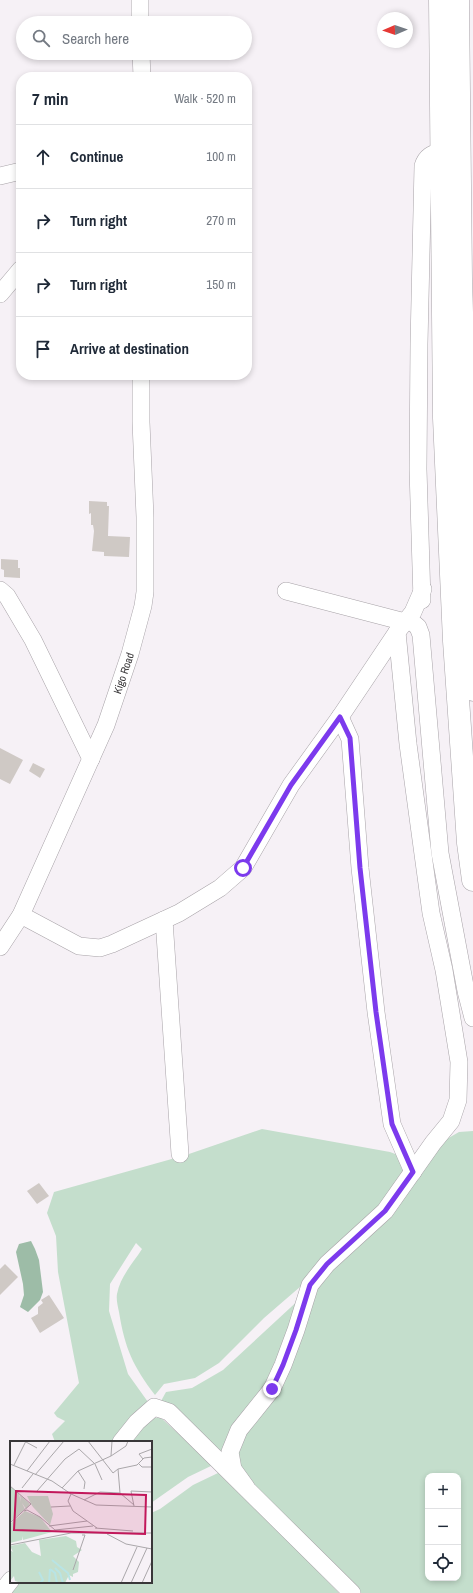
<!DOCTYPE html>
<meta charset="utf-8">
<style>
:root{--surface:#fff;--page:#f6f6f7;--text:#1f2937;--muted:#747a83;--line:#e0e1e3}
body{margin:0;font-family:"Archivo Narrow",sans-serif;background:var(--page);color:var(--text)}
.controls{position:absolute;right:12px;bottom:12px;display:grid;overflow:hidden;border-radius:8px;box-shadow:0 2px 6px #0003}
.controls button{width:36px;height:36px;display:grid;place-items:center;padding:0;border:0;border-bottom:1px solid var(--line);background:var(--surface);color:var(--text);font:20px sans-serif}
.compass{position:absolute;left:377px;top:12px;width:36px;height:36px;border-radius:50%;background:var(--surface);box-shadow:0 2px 6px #0003;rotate:268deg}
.stop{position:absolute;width:12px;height:12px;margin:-9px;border:3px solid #7c3aed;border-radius:50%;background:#fff}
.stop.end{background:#7c3aed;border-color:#fff;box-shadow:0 1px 4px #0008}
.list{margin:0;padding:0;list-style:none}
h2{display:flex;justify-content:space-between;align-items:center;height:52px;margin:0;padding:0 16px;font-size:17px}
h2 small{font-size:13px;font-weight:400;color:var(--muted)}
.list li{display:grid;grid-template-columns:26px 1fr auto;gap:12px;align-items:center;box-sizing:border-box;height:64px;padding:0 16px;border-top:1px solid var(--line)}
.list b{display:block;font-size:15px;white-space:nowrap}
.list em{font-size:13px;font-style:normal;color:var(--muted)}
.icon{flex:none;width:22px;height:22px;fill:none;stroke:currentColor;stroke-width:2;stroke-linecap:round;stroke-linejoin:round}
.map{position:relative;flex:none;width:473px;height:1593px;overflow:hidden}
.search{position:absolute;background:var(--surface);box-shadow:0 2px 6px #0003;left:16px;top:16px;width:236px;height:44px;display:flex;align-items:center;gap:10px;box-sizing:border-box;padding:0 14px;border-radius:22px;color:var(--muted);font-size:15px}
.panel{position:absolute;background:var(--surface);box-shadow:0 2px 6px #0003;left:16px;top:72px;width:236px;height:308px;border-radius:16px}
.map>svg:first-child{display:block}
.green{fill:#c4decc;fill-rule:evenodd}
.forest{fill:#9dbca7}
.building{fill:#cfc9c5}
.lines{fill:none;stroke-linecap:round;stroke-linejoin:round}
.minor-casing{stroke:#a8a3a8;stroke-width:18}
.highway-casing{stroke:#a8a3a8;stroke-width:23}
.minor{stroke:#fff;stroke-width:17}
.highway{stroke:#fff;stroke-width:22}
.route{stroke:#7c3aed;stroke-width:5}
.labels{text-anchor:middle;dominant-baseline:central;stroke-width:3.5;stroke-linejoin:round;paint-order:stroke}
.street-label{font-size:11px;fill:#393739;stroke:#fff}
.inset-river{fill:none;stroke:#b8e4e5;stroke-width:2}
.inset-road{fill:none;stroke:#aaa7aa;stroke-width:1}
.view{fill:#c2185b;fill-opacity:0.15;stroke:#c2185b;stroke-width:2}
.inset-edge{fill:none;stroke:#393739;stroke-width:2}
</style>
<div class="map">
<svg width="473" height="1593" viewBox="0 0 473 1593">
<rect width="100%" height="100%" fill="#f6f1f6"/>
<!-- green -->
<g class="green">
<path d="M262 1129 390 1152 403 1157 407 1168 386 1204 308 1280 264 1318 219 1363 195 1378 164 1384 155 1395C133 1366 125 1349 119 1312 118 1307 116 1300 117 1294 120 1277 133 1263 142 1249L136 1243 110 1284 109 1311 128 1374 148 1402 115 1442H55L52 1434 65 1421 57 1417 54 1413 79 1383 58 1272 56 1236 47 1213 54 1192 186 1155Z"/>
<path d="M473 1131V1593H359L270 1503 236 1465 242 1432 312 1295 438 1144 459 1132ZM428 1476H458V1578H428Z"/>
<polygon points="303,1296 279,1359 227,1462 161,1401 166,1392 192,1388 223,1370"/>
<polygon points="160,1417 213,1465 188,1477 151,1503 151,1442 131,1442 151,1419"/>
<polygon points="218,1473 293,1546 339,1593 8,1593 17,1582 151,1582 151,1513 160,1509 193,1485"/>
</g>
<!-- forest -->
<polygon class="forest" points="31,1241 35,1249 39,1260 43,1292 40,1300 28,1312 20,1307 24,1295 23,1284 16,1252 19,1244"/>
<!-- building -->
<g class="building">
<polygon points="89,501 107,502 107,506 109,506 108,536 130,537 129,557 104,556 104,552 92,551 94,531 93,525 91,525 91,513 89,514"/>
<polygon points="1,559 18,560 18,568 20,568 20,578 4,577 4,570 1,569"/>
<polygon points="0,748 23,760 10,784 0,779"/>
<polygon points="33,763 45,769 40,778 29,771"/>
<polygon points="39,1183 49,1196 37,1204 27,1191"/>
<polygon points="5,1264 18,1277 0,1295 0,1269"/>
<polygon points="49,1295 64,1318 40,1333 31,1318 38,1314 38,1307 43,1303 41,1300"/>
</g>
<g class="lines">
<defs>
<g id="minor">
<polyline points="140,0 140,23"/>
<polyline points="141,53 142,77"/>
<polyline points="0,176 21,171"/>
<polyline points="0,294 21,269"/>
<polyline points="0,590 7,596 33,640 91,759"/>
<polyline points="286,591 405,622 412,622 418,627 421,635 440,853 466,991 473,1018"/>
<path d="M422 600 418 469 419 344 423 166C426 156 432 154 441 151"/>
<polyline points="340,717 350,739 360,868 376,1012 392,1124 413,1172"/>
<polyline points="21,915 79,946 100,948 112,944 179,913 220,888 243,868 291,785 340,717 397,632 413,612 423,589"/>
<polyline points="164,920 180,1154"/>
<path id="s1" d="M0 947 21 915 106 725 130 654 143 606 145 592V517L141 422V375"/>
<polyline points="121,1442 137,1422 154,1407 169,1412 352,1593"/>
<polyline points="246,1487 233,1469 230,1452 239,1430 272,1389 283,1365 296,1330 310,1285 327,1264 385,1211 433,1143 451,1121 458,1100 459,1062 444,970 431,913 408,744 397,632"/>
<polyline points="1,1593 11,1580"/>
</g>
<g id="highway">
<polyline points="440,0 444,418 454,641 468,843 473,880"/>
<polyline points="458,0 461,278 473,690"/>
</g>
</defs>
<!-- minor casing -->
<use href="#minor" class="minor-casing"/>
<!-- highway casing -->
<use href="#highway" class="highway-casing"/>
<!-- minor -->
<use href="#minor" class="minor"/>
<!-- highway -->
<use href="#highway" class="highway"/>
</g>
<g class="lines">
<!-- route -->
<polyline class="route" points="243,868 291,785 340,717 350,738 360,868 376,1012 392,1124 413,1172 385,1211 327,1264 310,1285 296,1330 283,1365 272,1389"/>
</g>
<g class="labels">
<!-- street labels -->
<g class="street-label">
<text stroke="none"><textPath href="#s1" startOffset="301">Kigo Road</textPath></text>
</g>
</g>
<!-- overview -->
<g transform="translate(10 1441)">
<rect width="142" height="142" fill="#f6f1f6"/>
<path d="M0 45 9 53 11 61 10 54 20 63 16 68 12 62 15 68 0 81ZM17 55H38L43 73 40 84 23 66 21 63 30 60 21 63ZM15 70 30 76 42 91 13 99 12 95V99L0 102V83ZM56 95 66 100 67 106 72 109 63 115 69 121 68 131 63 133V136L59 134 55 142H11L5 140 4 135 0 140V109L3 111 0 105 15 102 22 111 31 115 29 99Z" fill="#c4decc"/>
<path class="inset-river" d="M42 119 58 132 60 139M45 127 50 132 53 142M40 128 45 132 47 142M29 131 33 139 30 142M39 142 40 128"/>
<path class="inset-road" d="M78 0 103 32 108 28 127 24 134 17 142 16M16 1 27 7M101 15 116 5 118 0M133 18 129 13 142 8M0 23 42 40 61 53 86 64 142 66M129 23 132 26H142M4 24 16 0M108 28 110 52 124 64M17 30 40 0M68 30 75 41 74 48M25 34 54 0M0 45 21 63 0 82M12 47 23 33M52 47 68 30 101 15 102 0M27 50 55 18 69 8 85 23 92 39M61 53 58 60 63 70 87 87M74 59 90 51 110 52M124 65 121 50 142 51M41 66 60 65M14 70 17 69 30 76 45 89 83 85M39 85 77 80M85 87 123 90M97 93 116 103 142 108M0 104 61 92H142M63 129 75 94H72M111 142 127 106M121 142 137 107M132 142 142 120"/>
<path class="view" d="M6 50 136 54 135 93 4 89Z"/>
<rect width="142" height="142" class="inset-edge"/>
</g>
</svg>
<div class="controls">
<button>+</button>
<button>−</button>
<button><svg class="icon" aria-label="locate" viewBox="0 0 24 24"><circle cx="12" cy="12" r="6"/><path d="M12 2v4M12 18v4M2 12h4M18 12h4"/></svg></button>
</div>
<svg class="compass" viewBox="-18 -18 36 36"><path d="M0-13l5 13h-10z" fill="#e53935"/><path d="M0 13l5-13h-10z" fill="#747a83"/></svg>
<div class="stop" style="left:243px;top:868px"></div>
<div class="stop end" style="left:272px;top:1389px"></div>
<div class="search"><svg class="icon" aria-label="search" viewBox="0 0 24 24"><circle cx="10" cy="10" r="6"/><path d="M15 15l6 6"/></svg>Search here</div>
<section class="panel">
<h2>7 min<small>Walk · 520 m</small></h2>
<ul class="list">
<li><svg class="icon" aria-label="ahead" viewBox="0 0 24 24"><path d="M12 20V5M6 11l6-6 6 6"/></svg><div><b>Continue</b></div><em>100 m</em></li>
<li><svg class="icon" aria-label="right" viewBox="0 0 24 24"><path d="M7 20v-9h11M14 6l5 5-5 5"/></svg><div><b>Turn right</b></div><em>270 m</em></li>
<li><svg class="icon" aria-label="right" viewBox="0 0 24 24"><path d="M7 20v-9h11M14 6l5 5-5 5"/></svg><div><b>Turn right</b></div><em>150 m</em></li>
<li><svg class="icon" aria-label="arrive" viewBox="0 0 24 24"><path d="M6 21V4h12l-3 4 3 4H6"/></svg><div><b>Arrive at destination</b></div></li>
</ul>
</section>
</div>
